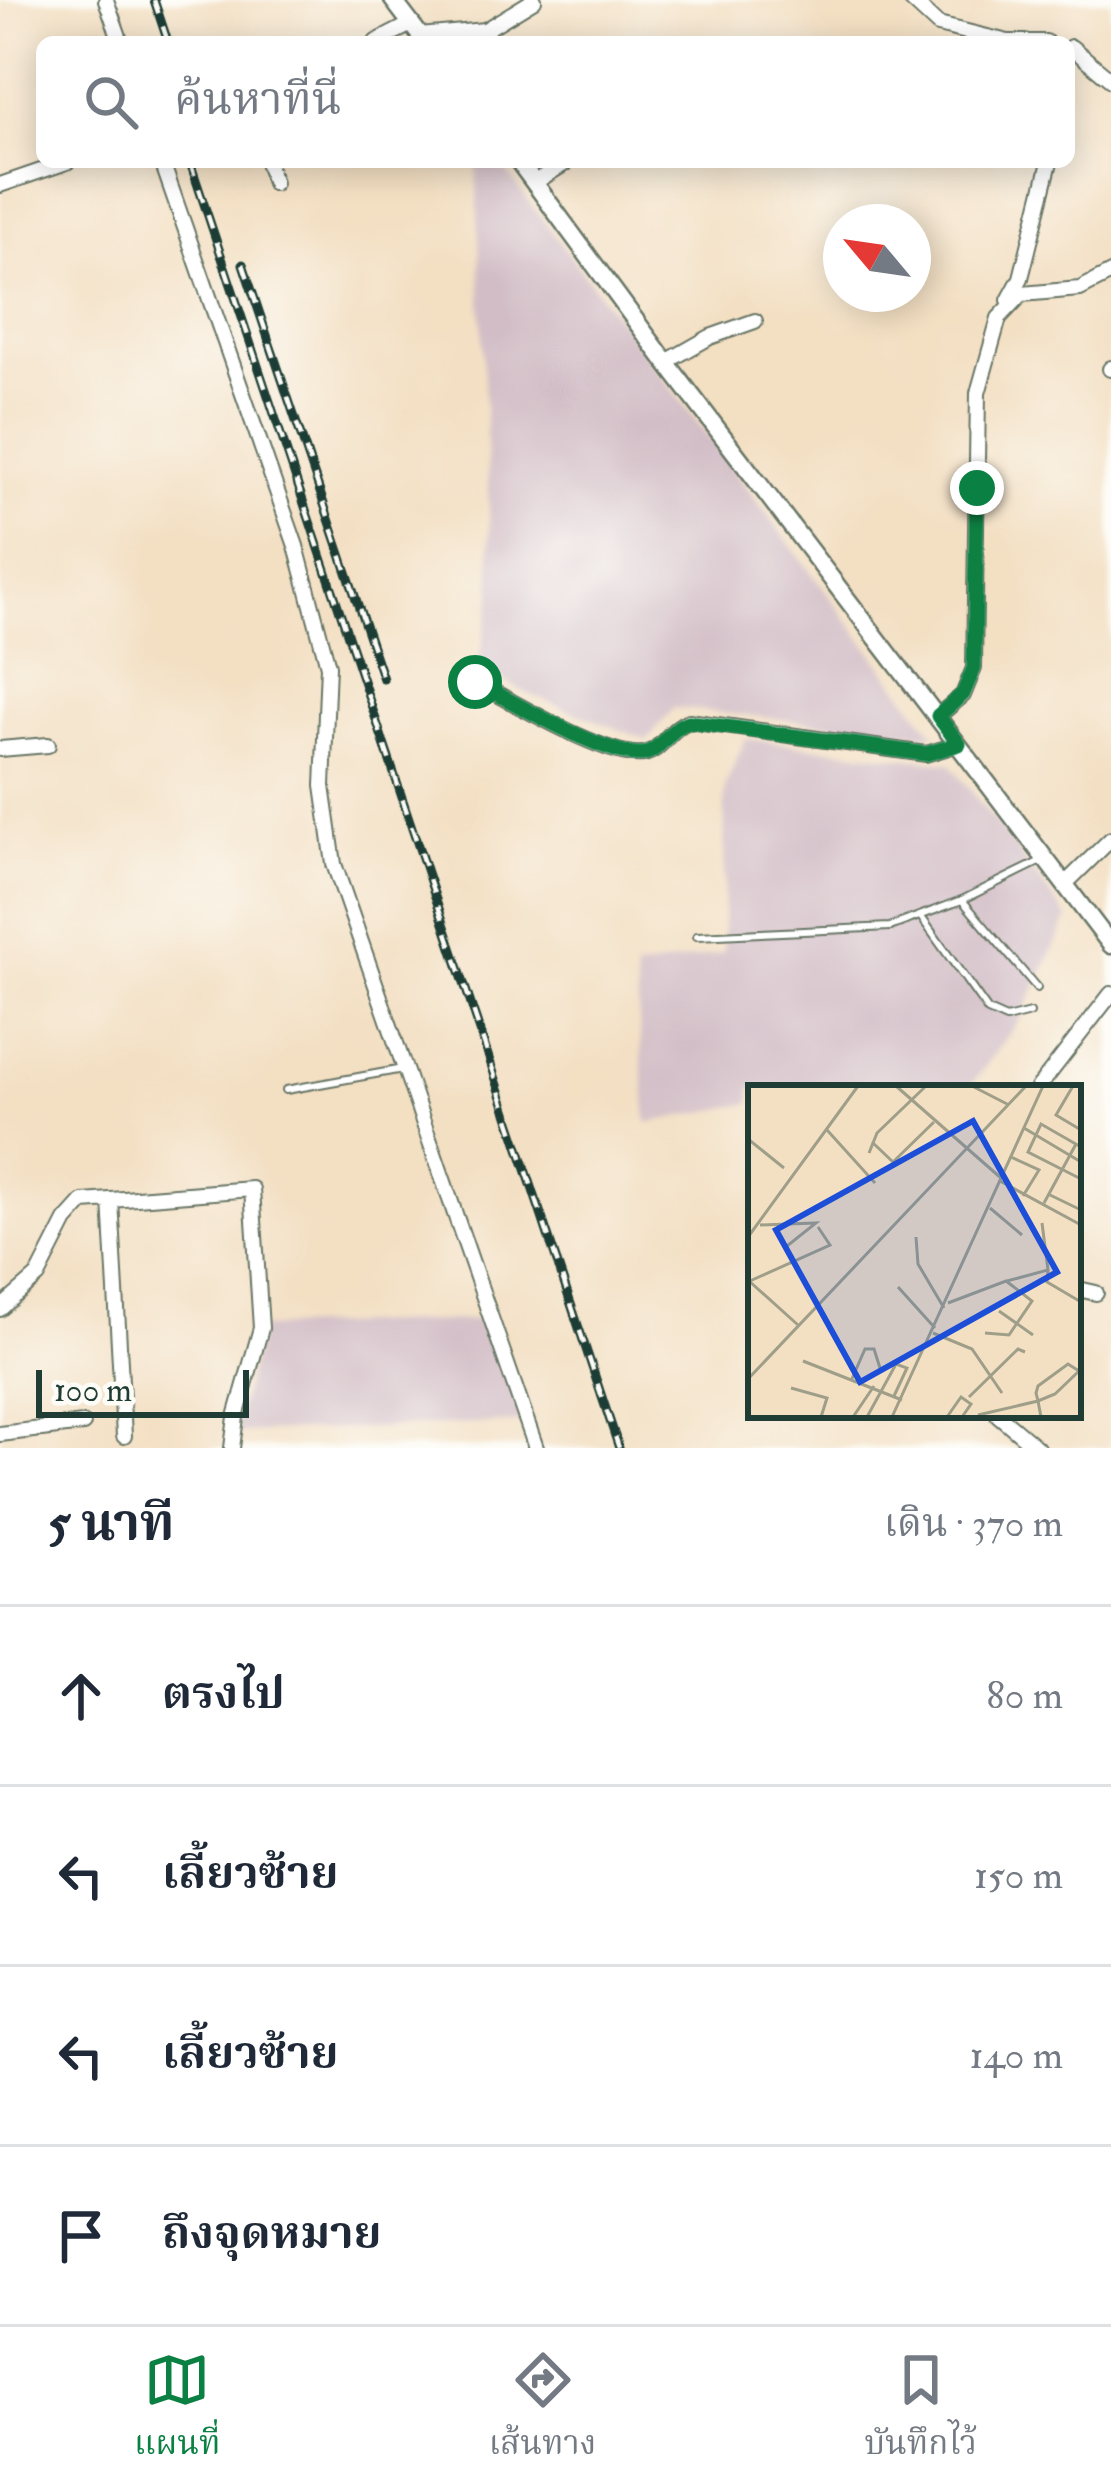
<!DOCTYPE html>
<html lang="th">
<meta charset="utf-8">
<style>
:root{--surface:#fff;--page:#f2f2f3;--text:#1f2937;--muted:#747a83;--line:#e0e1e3;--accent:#0b8043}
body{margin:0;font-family:"IM FELL Double Pica","Noto Serif Thai",serif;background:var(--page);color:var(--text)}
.compass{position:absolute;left:823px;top:204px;width:108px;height:108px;border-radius:50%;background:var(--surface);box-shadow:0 6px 30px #0003;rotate:299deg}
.scale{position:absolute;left:36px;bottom:30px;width:213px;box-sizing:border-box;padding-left:12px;border:6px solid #1f3d34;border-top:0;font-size:33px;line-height:42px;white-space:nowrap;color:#1f3d34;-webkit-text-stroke:9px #fdfcf7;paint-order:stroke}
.stop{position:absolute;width:36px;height:36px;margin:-27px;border:9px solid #0b8043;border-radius:50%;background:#fff}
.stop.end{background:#0b8043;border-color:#fff;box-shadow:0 3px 12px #0008}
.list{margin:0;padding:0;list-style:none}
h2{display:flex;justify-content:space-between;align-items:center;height:156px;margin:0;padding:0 48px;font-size:51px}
h2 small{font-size:39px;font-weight:400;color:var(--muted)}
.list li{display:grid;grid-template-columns:78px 1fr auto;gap:36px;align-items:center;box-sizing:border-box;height:180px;padding:0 48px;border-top:3px solid var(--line)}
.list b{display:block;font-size:45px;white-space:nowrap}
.list em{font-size:39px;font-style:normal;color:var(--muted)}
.icon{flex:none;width:66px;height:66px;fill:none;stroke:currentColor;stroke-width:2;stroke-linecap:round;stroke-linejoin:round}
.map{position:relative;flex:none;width:1111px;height:1448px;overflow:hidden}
.search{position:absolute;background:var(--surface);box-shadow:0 6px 30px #0003;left:36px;right:36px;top:36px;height:132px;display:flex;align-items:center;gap:30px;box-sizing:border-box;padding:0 42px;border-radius:18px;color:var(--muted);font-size:45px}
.sheet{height:876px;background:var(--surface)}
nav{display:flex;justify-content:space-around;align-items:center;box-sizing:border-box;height:168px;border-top:3px solid var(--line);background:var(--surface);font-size:33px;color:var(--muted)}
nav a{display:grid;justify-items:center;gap:6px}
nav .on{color:var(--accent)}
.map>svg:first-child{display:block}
.industrial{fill:#d2bdc6}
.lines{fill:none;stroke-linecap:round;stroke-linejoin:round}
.service-casing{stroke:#697666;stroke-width:10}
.minor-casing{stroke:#697666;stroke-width:18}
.tertiary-casing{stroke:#697666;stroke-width:21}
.service{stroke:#fff;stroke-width:6}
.minor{stroke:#fff;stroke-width:14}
.tertiary{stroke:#fff;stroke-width:16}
.rail-casing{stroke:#1f3d34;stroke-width:9}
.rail{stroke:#fdfcf7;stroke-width:4.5;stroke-dasharray:14;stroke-linecap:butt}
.route{stroke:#0b8043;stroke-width:15}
.inset-road{fill:none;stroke:#9e9e89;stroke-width:3}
.view{fill:#1d4ed8;fill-opacity:0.15;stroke:#1d4ed8;stroke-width:6}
.inset-edge{fill:none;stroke:#1f3d34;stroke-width:6}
</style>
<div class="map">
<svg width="1111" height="1448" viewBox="0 0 1111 1448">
<rect width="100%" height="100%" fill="#fdfcf7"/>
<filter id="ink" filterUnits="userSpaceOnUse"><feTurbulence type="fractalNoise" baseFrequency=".00833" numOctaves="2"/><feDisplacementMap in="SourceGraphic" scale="24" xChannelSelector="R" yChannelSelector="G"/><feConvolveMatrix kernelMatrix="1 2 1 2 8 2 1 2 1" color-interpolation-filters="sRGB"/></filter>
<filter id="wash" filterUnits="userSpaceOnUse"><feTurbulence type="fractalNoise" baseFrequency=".004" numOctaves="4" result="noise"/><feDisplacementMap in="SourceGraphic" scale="48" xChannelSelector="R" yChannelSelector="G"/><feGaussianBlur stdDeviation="2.7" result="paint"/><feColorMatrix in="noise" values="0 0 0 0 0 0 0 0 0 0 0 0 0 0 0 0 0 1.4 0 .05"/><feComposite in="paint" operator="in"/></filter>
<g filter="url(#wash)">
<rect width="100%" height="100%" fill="#f3dfc2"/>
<!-- industrial -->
<g class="industrial">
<polygon points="476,162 499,162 935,735 674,708 647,740 526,693 478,667 492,597"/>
<polygon points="745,739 950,763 1068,918 1021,1018 969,1088 751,1088 751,1103 647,1123 635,970 723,953 725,786"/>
<polygon points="490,1319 527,1422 233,1433 261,1328"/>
</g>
</g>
<g filter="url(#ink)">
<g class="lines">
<defs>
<g id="service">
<polyline points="962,900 1037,988"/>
<polyline points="921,917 988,1011 1006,1019 1030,1013"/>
<polyline points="697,936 890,927 962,900 1043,860"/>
<polyline points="286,1090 403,1069"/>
</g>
<g id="minor">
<polyline points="106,0 121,42"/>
<polyline points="911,0 938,25 1008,42 1046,42"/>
<polyline points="420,36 485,30 534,0"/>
<polyline points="376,42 411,24"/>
<polyline points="1071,47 1111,80"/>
<polyline points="162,162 296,546 328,666 323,786 334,864 536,1448"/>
<polyline points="267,162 274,183"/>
<polyline points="535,182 567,162"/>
<polyline points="0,185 67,162"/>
<polyline points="1009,300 1021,278 1050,162"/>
<polyline points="666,362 710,337 755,321"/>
<polyline points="1110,369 1111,368"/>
<path d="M475 682C510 700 607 759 643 754 662 751 670 727 689 721L926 754 959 744"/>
<polyline points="938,716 963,695 974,668 978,393 999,318 1022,294 1080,289 1111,273"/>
<polyline points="0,749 48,745"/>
<polyline points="1065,884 1111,839"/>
<polyline points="1038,1088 1111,994"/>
<polyline points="111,1200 252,1189 261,1328 236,1417 232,1448"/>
<polyline points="1078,1289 1096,1293"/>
<polyline points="0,1309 38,1276 66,1221 83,1202 111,1200 124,1436"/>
<polyline points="998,1415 1037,1448"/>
<polyline points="0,1434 83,1424"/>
</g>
<g id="tertiary">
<polyline points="393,0 425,42"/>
<polyline points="519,162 666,362 1111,945"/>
</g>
</defs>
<!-- service casing -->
<use href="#service" class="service-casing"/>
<!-- minor casing -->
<use href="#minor" class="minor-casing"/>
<!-- tertiary casing -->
<use href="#tertiary" class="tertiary-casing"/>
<!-- service -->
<use href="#service" class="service"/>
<!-- minor -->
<use href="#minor" class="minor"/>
<!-- tertiary -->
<use href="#tertiary" class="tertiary"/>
<defs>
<g id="rail">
<polyline points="154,0 168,42"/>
<polyline points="190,162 619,1448"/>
<polyline points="243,264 383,679"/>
</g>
</defs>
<!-- rail casing -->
<use href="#rail" class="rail-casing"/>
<!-- rail -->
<use href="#rail" class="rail"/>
</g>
</g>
<g class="lines" filter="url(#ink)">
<!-- route -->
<path class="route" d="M475 682C510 700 607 758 643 754 662 751 669 727 689 722L926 754 959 744 938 716 963 694 974 668 977 488"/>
</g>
<!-- overview -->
<g transform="translate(748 1085)">
<rect width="333" height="333" fill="#f3dfc2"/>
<path class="inset-road" d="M148 1 253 93M224 1 261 20M325 1 308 30 333 45M276 43 333 77M79 45 127 98M0 54 36 83M124 57 145 77 186 37M333 62 293 39 280 67 333 94M121 68 129 48 178 1M263 72 291 85 275 111M252 96 333 140M300 109 333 125M296 118 328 59M242 123 274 150M12 140 68 138 39 161M0 152 110 1M168 152 170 179 196 223M300 185 299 197 333 217M0 195 50 240M2 196 82 160 70 142M259 196 300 185 294 138M150 202 187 243M200 218 258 196 284 216 261 250 237 248M251 226 285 250M185 248 224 264 254 308M55 276 154 315M0 294 278 1M103 296 117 264H126L132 283M43 303 79 313 73 332M221 312 270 264 277 267M230 330 290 316 307 309 331 286 320 279 290 301 288 308 290 316 293 332M105 332 126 301M119 332 148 279 159 283 146 311M144 332 295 1M199 332 213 312 223 319 214 332"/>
<path class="view" d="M225 36 309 187 112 297 28 145Z"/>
<rect width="333" height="333" class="inset-edge"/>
</g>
</svg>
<svg class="compass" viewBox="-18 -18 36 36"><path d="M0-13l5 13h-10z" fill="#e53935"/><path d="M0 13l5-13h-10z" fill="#747a83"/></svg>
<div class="scale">100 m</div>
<div class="stop" style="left:475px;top:682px"></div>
<div class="stop end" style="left:977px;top:488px"></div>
<div class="search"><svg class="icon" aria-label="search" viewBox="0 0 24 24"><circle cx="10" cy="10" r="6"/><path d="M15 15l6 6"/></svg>ค้นหาที่นี่</div>
</div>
<section class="sheet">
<h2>5 นาที<small>เดิน · 370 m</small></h2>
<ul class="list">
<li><svg class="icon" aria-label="ahead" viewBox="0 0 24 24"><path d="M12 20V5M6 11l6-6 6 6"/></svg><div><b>ตรงไป</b></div><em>80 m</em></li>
<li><svg class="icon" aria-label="left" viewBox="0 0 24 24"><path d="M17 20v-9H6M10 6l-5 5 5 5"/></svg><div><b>เลี้ยวซ้าย</b></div><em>150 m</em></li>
<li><svg class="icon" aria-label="left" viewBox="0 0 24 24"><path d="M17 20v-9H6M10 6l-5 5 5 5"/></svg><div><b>เลี้ยวซ้าย</b></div><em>140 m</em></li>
<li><svg class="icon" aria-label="arrive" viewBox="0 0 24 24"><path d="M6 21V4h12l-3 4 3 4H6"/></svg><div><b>ถึงจุดหมาย</b></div></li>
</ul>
</section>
<nav>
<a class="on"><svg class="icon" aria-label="map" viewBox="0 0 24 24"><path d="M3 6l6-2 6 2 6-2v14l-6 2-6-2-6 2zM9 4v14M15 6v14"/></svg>แผนที่</a>
<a><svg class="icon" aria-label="directions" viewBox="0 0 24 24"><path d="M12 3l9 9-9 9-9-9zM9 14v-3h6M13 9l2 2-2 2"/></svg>เส้นทาง</a>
<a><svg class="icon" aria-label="saved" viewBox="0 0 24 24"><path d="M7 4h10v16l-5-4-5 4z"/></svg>บันทึกไว้</a>
</nav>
